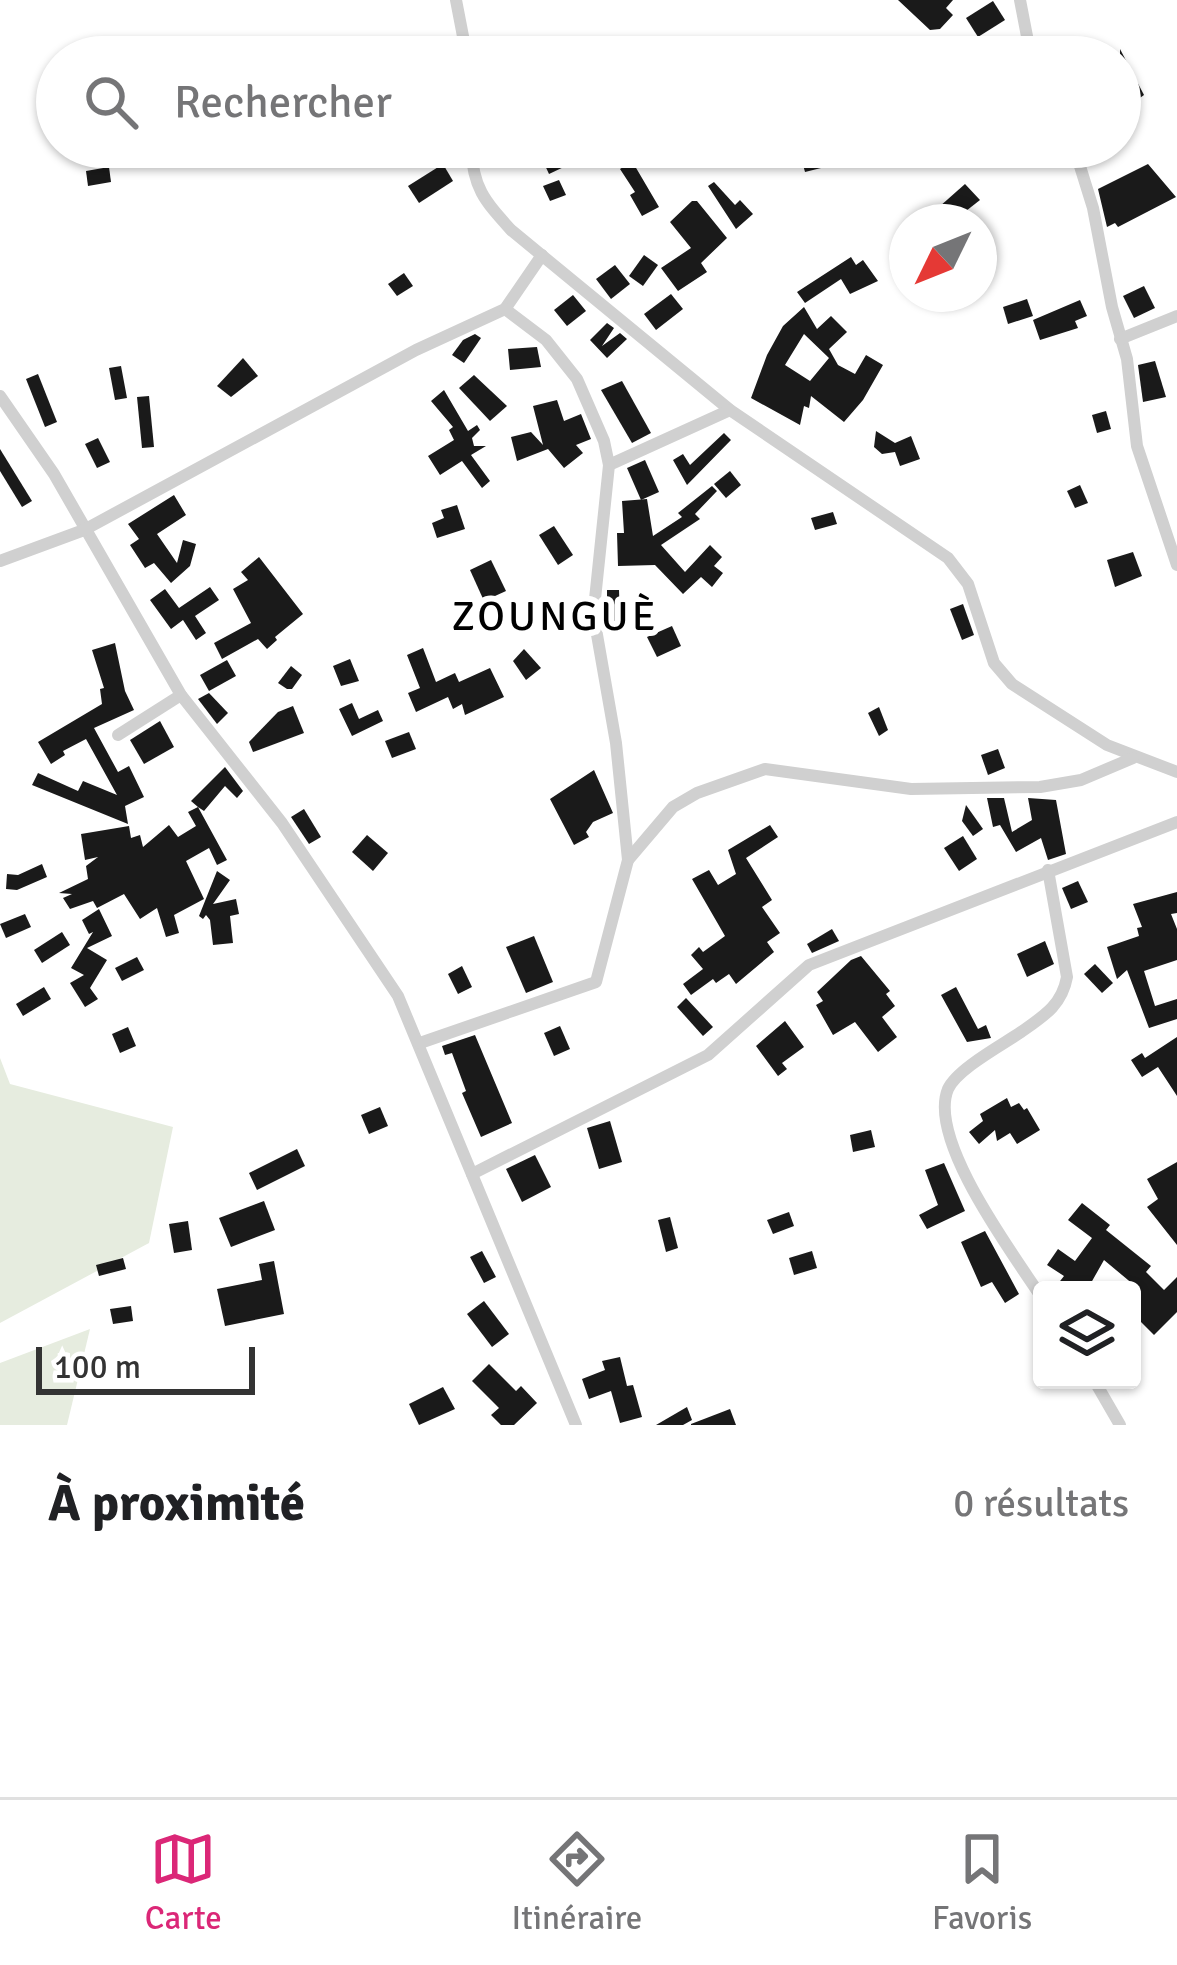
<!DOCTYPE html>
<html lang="fr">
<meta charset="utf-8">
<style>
:root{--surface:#fff;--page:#f6f6f6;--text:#202124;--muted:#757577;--line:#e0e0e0;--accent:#db2777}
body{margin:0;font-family:Signika,sans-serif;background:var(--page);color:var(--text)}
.controls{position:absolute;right:36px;bottom:36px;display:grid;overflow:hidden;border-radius:12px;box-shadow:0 3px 9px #0004}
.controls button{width:108px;height:108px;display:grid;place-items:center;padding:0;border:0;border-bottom:3px solid var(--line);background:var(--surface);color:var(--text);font:60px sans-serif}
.compass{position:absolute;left:889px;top:204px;width:108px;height:108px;border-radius:50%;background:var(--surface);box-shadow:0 3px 9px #0004;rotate:227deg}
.scale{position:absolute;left:36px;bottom:30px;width:219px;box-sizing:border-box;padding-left:12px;border:6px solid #333;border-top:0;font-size:33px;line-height:42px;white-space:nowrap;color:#333;-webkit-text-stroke:9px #fff;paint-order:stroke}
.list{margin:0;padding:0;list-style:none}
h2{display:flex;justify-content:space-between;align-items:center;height:156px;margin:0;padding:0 48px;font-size:51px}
h2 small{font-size:39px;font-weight:400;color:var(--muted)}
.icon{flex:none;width:66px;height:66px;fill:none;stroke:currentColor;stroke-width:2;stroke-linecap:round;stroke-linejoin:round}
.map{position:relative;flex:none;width:1177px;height:1425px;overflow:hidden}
.search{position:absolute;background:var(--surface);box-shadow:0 3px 9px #0004;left:36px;right:36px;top:36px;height:132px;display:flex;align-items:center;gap:30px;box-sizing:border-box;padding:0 42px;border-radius:66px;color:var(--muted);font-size:45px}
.sheet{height:372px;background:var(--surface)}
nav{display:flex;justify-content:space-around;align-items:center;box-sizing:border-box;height:168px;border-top:3px solid var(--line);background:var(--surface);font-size:33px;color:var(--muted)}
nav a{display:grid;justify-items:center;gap:6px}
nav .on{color:var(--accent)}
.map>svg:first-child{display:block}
.green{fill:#e6ecdf}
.building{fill:#1a1a1a;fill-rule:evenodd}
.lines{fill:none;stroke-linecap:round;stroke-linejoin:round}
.minor{stroke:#d0d0d0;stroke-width:12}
.labels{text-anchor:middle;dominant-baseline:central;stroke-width:12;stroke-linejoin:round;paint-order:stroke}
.quarter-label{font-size:42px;letter-spacing:3px;fill:#000;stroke:#fff}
</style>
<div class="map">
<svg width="1177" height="1425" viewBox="0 0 1177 1425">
<rect width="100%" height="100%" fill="#fff"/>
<!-- green -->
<g class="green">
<polygon points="0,1058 10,1084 173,1127 149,1243 0,1323"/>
<polygon points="90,1329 67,1425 0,1425 0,1363"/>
</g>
<!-- building -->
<g class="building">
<polygon points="898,0 953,0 946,8 953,15 940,29 930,30"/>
<polygon points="993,1 1005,20 978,37 966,18"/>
<polygon points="1120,49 1144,95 1130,105 1120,87"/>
<polygon points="815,147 821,168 805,172 799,150"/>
<polygon points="987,147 1030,147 1030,148 993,162"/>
<polygon points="561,150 568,165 549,174 542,159"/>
<polygon points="632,161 659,207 642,216 630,195 635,192 620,169"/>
<polygon points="443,164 453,181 419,203 408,186"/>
<polygon points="1148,164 1176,197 1118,227 1115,223 1107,227 1098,189"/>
<polygon points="109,167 111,182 88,186 86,171"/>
<polygon points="559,180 566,195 550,201 543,186"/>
<polygon points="714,182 735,205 740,200 753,214 736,229 708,186"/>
<polygon points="965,184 980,200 952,222 939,207"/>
<polygon points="692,201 697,201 727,238 701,263 707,272 678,291 661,268 691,248 670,222"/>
<polygon points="644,255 658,265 643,286 629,276"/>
<polygon points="851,257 856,265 863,260 878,281 850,294 841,279 805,303 797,292"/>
<polygon points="615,265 630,284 611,299 596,279"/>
<polygon points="404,273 413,286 397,296 388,284"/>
<polygon points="1144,286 1155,308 1134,318 1123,296"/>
<polygon points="671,294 683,309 656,330 644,314"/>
<polygon points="573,295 586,311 567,326 554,310"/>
<polygon points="1027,299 1033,316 1008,324 1003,307"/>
<polygon points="1080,300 1087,316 1075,321 1078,328 1040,340 1033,320"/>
<path d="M804 307 817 329 831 316 847 332 829 349 838 365 855 374 866 355 883 365 863 400 844 422 811 396 809 408 804 406 800 425 751 398 767 355 783 326ZM804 334 829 358 810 381 785 365Z"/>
<polygon points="607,323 614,328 602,346 620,333 627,339 607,358 590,340"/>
<polygon points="475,334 481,338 464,363 452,355 463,340"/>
<polygon points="537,347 541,367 510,370 508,349"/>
<polygon points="243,358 258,376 231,397 217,386"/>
<polygon points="1155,361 1166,397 1143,402 1138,365"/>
<polygon points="121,366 127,398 115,400 109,368"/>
<polygon points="38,374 57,422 45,427 26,379"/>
<polygon points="474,375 507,406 490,421 459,388"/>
<polygon points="622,381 651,433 632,443 601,390"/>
<polygon points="444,390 468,431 477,425 480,430 472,438 474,446 486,446 471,455 490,481 482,488 462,461 440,475 428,456 454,440 449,430 453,427 431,401"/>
<polygon points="149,396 154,447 142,448 137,397"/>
<polygon points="557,400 564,421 581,414 591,439 576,445 583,453 564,468 548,449 517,461 511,437 531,432 543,445 533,406"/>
<polygon points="1106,411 1111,429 1097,433 1092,415"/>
<polygon points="876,431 895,443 911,436 920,459 900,466 895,452 882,454 874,447"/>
<polygon points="724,433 731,440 687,485 673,460 683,454 690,465"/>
<polygon points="98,438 110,462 97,468 85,444"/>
<polygon points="0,449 32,501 22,507 0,471"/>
<polygon points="645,460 659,492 641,500 627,468"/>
<polygon points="730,471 741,485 726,498 714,484"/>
<polygon points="1080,485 1088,503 1075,508 1067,491"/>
<polygon points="712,486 717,491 695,514 700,519 661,545 685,572 710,545 722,557 714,566 723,573 712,587 701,577 683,594 655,565 618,566 617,533 624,533 622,501 647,499 653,536 682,517 678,513"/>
<polygon points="174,495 186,515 157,534 177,563 183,540 196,544 190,566 171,583 154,563 145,568 130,545 139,539 128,524"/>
<polygon points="457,505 465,529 437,538 432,523 444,518 441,510"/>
<polygon points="833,512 837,524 815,530 811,518"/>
<polygon points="554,526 573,555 558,565 539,535"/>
<polygon points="1133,552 1142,576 1115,587 1107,560"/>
<polygon points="259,557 303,614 275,637 277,640 267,649 258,639 222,659 214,643 251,623 233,589 248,580 241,572"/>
<polygon points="491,560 506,591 484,601 470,570"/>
<polygon points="210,587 219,600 195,616 206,633 196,640 183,620 171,629 150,600 165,589 179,608"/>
<polygon points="607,590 619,590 620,622 613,623 614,631 607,632"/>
<polygon points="963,604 974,635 962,640 950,609"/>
<polygon points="672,626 681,646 657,657 647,637"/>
<polygon points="115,643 125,691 134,710 94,728 118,772 129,766 144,797 125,806 128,824 32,785 38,773 78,791 83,781 117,795 86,739 63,751 65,755 51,764 38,742 102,704 100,689 104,688 92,650"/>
<polygon points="423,648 436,682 455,673 459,682 490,668 504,697 465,715 462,704 453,709 448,697 416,712 408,693 420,688 407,655"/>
<polygon points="524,649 541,668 526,680 513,661"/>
<polygon points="350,659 359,681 341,686 333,666"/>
<polygon points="227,660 236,676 209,691 200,675"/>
<polygon points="291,666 302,675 292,689 287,689 278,683"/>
<polygon points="209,693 228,713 217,724 198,699"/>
<polygon points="352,703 359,719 378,710 383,721 352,736 339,709"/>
<polygon points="293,706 304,733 253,752 249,742 278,712"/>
<polygon points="879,707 888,730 879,736 868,713"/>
<polygon points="160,721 174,747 144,764 130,740"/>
<polygon points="409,732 416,749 392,758 385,741"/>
<polygon points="998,749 1005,768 988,775 981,755"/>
<polygon points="225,767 243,791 237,798 225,786 204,811 198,807 227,860 217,865 209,848 186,861 204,899 174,915 179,933 166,937 157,908 140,919 124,894 97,908 93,901 70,909 63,898 72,894 59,893 88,879 86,866 98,857 85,860 81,834 129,826 131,838 140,835 143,847 169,825 178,837 196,826 188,812 198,807 191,801"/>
<polygon points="594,770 613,813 593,822 586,832 589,837 574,845 550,799"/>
<polygon points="987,798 1004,798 1012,832 1032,820 1028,798 1056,800 1066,854 1048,860 1041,838 1016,852 1000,825 993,827"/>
<polygon points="966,805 983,829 973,836 962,821"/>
<polygon points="304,809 321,837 309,844 291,817"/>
<polygon points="770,825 778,837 746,858 772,900 762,907 780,933 767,942 774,952 736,984 729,974 716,983 713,979 691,995 683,984 703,969 691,955 699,947 703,952 725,936 692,879 709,870 718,885 736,874 728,850"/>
<polygon points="367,835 388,853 373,871 352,852"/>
<polygon points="963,836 977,859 959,871 944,848"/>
<polygon points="42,864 47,877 17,890 6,889 7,874 18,875"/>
<polygon points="217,871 230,880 213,904 236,899 239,914 230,916 233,943 213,945 210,920 206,915 203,919 199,916"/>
<polygon points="1078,881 1088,902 1071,909 1062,888"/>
<polygon points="1177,892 1177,913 1171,914 1177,929 1177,960 1144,971 1155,1006 1177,999 1177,1019 1149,1028 1127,970 1117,979 1107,947 1139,936 1137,928 1142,927 1133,904"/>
<polygon points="99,909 112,936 87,948 107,960 90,988 98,999 85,1007 70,983 84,975 71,968 93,932 89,934 82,920"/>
<polygon points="25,914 31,927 6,938 0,924"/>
<polygon points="832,929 839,941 812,953 807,944"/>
<polygon points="62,932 70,945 42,963 34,950"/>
<polygon points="534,936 553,982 526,993 506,947"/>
<polygon points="1045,941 1054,964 1027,977 1017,954"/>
<polygon points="861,956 890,991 886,994 895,1006 882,1017 897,1037 878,1052 855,1022 833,1035 816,1005 823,1001 817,992 851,960"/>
<polygon points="137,957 144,970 122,981 115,968"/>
<polygon points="1095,964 1113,983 1102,993 1084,974"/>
<polygon points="462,966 472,987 458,994 448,974"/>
<polygon points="44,987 51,999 23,1016 16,1004"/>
<polygon points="956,987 978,1029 986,1025 991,1038 967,1042 941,995"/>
<polygon points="686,998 713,1027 703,1036 677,1007"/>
<polygon points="785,1021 804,1047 782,1063 787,1069 778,1076 756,1046"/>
<polygon points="560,1026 570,1049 554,1056 544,1033"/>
<polygon points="128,1027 136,1046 120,1053 112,1034"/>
<polygon points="475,1035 512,1123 481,1137 462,1093 466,1091 452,1053 445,1055 442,1046"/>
<polygon points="1177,1037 1177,1096 1158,1067 1142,1077 1131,1060 1142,1053 1145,1058"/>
<polygon points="1007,1098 1011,1107 1019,1103 1024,1110 1027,1108 1040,1130 1017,1144 1010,1133 997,1141 995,1130 979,1144 969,1132 983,1121 980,1114"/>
<polygon points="380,1107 388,1126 369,1134 361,1115"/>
<polygon points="610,1121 622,1162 599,1169 587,1128"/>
<polygon points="871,1130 875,1147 853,1152 850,1135"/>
<polygon points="297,1149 305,1166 257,1190 249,1173"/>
<polygon points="535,1155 551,1187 522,1202 506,1169"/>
<polygon points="1177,1162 1177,1245 1147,1207 1158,1199 1147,1179"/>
<polygon points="944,1163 965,1211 927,1229 919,1215 938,1205 925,1170"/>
<polygon points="264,1201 275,1230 231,1247 219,1218"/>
<polygon points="1082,1203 1110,1225 1106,1230 1151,1266 1146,1272 1164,1290 1177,1277 1177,1312 1154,1335 1137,1318 1140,1314 1132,1306 1132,1298 1140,1290 1104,1260 1087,1290 1063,1290 1057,1285 1064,1276 1047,1265 1058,1249 1075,1261 1092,1238 1068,1220"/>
<polygon points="789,1212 794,1226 773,1234 767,1220"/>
<polygon points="670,1217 678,1248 666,1252 658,1220"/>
<polygon points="188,1221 192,1250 174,1253 169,1224"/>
<polygon points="985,1231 1019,1294 1005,1303 992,1282 981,1287 961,1242"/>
<polygon points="482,1251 496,1277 484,1283 470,1257"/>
<polygon points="812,1251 817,1268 794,1275 789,1258"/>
<polygon points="123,1258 126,1269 99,1276 96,1265"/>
<polygon points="274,1261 284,1314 225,1326 217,1289 262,1280 259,1264"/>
<polygon points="484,1301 509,1334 492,1347 467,1314"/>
<polygon points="131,1306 133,1321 113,1324 110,1309"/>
<polygon points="620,1357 627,1386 633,1385 642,1417 620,1423 611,1391 589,1399 582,1379 605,1370 602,1361"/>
<polygon points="489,1364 516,1391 521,1386 537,1403 514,1425 501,1425 491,1415 499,1408 472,1381"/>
<polygon points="443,1387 455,1409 419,1425 409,1404"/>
<polygon points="687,1407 692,1420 683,1425 656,1425"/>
<polygon points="730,1409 736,1425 691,1425 691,1424"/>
</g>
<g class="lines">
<!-- minor -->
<g class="minor">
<polyline points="456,0 467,57"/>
<polyline points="1020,0 1031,57"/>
<path d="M471 147C473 188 484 200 511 230L730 410 948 558 968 584 994 663 1012 684 1107 745 1177 772"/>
<polyline points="1074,147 1093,208 1112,307 1127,359 1137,446 1177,565"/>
<polyline points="1120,339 1177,316"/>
<polyline points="0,396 54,474 181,695 282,823 398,996 576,1425"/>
<polyline points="609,465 730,410"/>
<polyline points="0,561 84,530 416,350 505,309 542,255"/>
<polyline points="118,735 181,695"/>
<polyline points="628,860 673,807 697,793 765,769 911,789 1040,787 1081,780 1133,758"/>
<polyline points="420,1043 596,982 628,860 616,743 596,629 595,599 609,465 604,441 577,379 546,340 505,309"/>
<polyline points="472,1174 708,1055 809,965 1177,822"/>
<path d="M1042 1298C1014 1255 927 1140 948 1089 957 1069 1002 1045 1021 1032 1044 1016 1062 1005 1067 977L1048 870"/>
<polyline points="1094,1380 1120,1425"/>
</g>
</g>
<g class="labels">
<!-- quarter labels -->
<g class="quarter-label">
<text x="555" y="616">ZOUNGUÈ</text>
</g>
</g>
</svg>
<div class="controls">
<button><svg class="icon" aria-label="layers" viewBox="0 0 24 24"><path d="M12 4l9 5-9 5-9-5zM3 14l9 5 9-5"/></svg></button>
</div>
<svg class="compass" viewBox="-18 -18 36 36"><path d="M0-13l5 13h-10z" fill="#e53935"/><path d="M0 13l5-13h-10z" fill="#757577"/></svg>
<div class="scale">100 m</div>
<div class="search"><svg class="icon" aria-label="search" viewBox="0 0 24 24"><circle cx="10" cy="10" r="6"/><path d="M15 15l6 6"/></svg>Rechercher</div>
</div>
<section class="sheet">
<h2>À proximité<small>0 résultats</small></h2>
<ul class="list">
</ul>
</section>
<nav>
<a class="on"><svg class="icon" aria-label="map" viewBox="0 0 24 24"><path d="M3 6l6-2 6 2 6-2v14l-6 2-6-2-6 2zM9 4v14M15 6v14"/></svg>Carte</a>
<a><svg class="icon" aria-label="directions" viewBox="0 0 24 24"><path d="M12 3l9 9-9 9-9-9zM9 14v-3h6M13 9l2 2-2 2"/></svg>Itinéraire</a>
<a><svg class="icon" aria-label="saved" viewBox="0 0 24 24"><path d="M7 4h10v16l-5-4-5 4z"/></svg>Favoris</a>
</nav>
